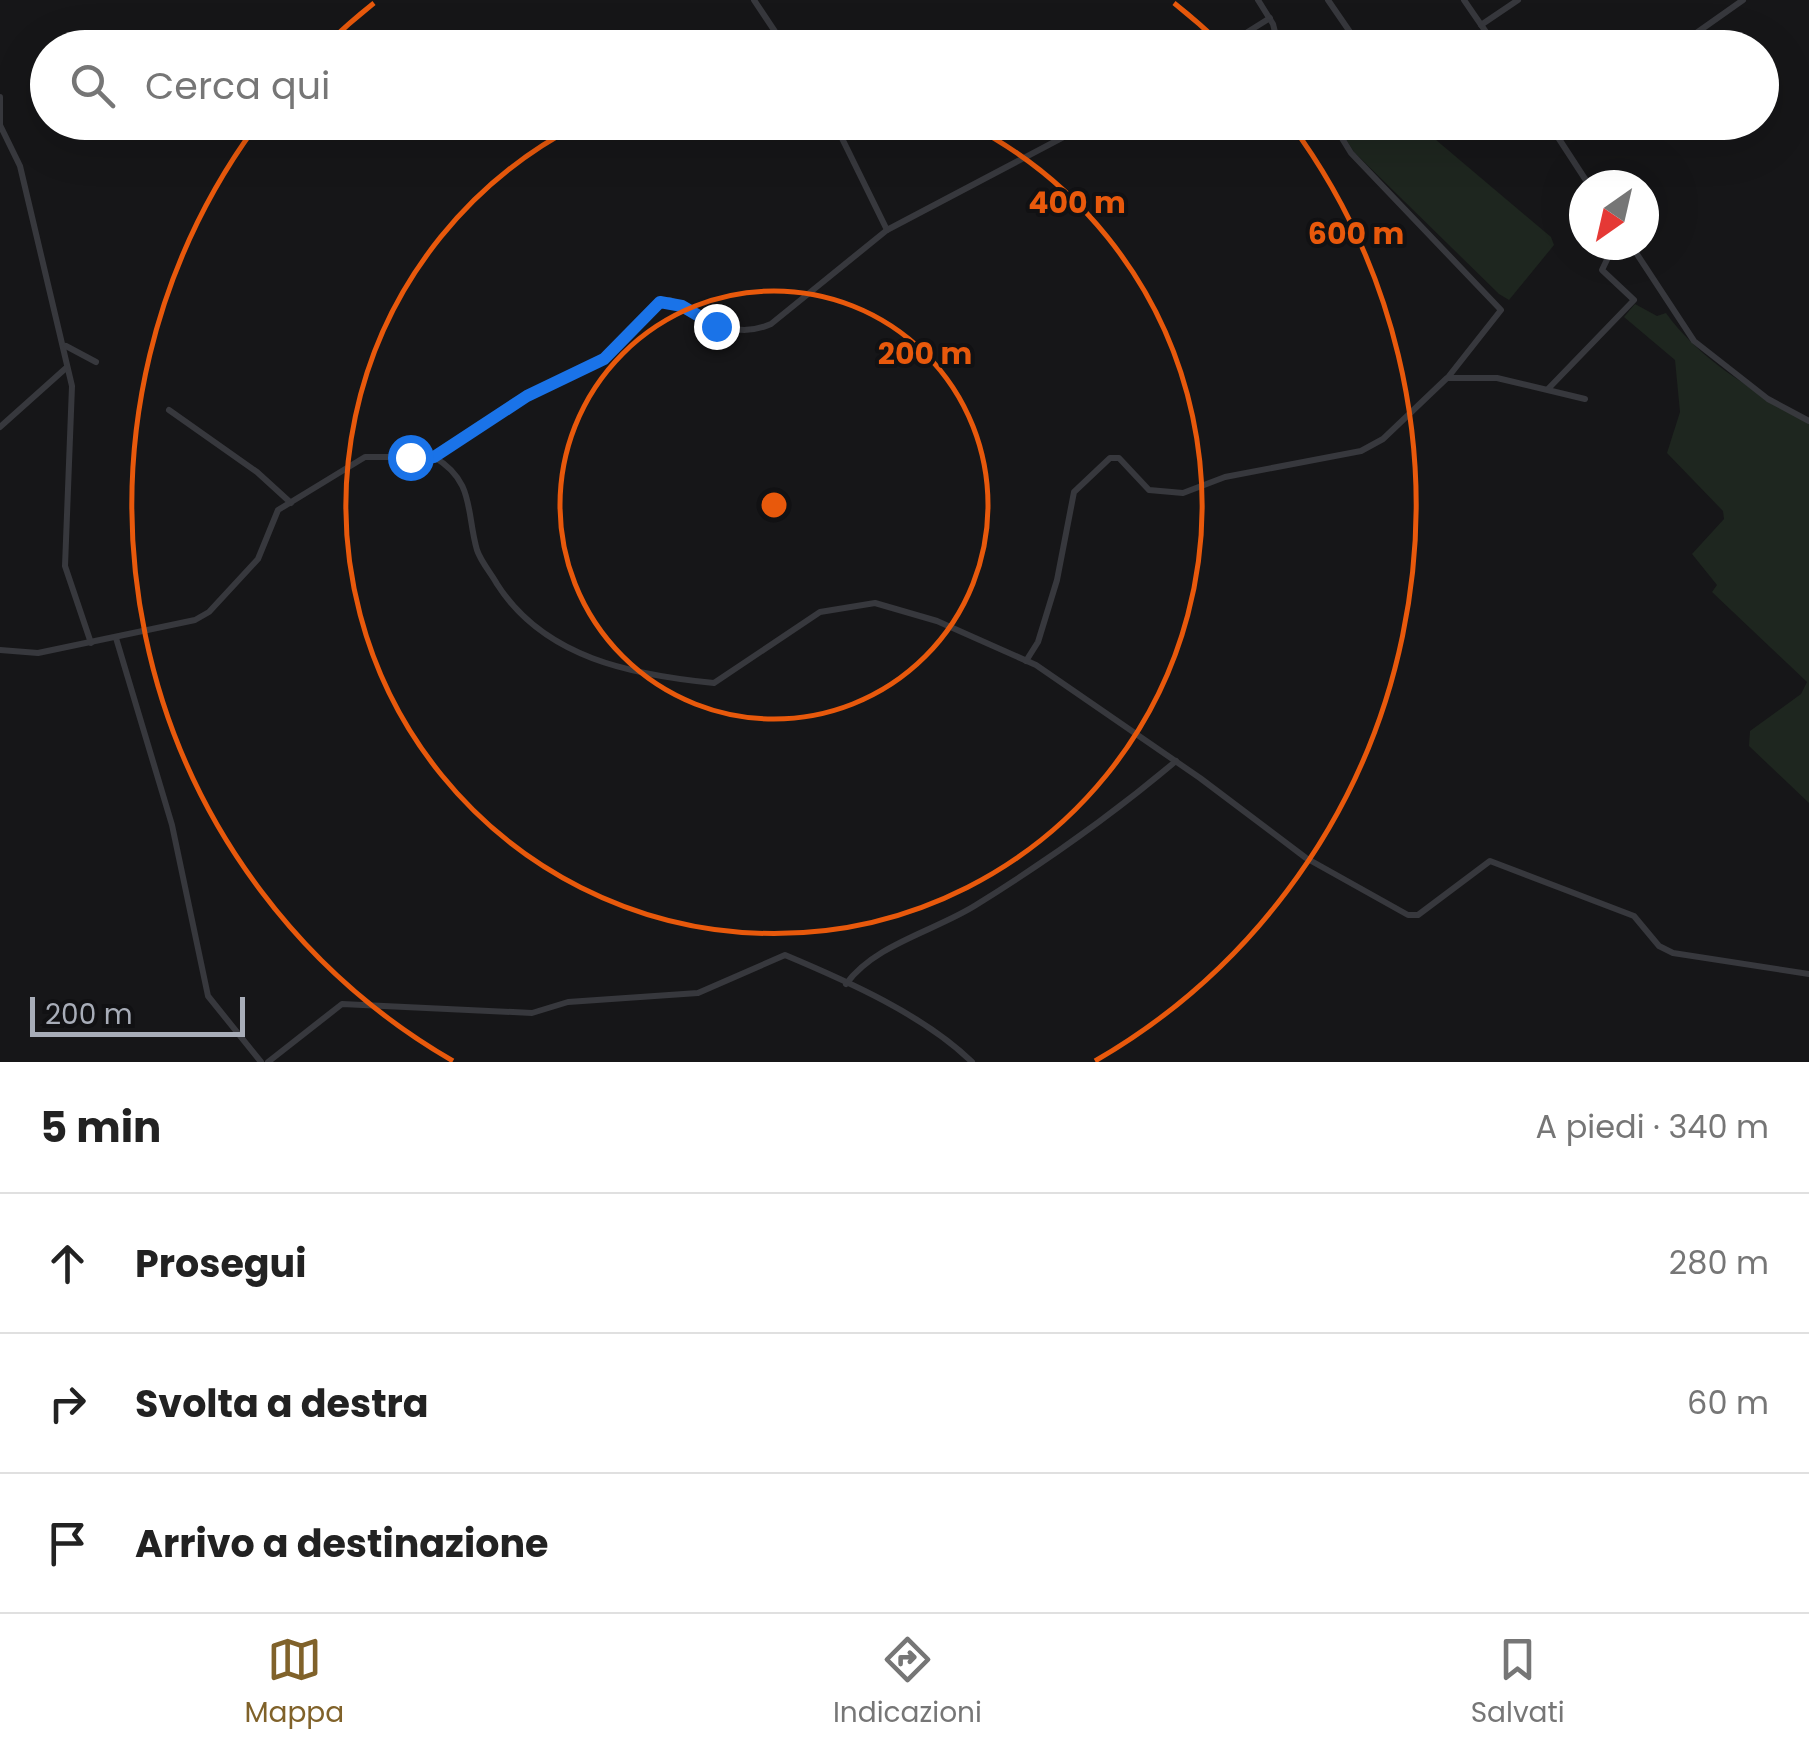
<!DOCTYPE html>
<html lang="it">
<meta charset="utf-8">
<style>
:root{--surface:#fff;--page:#f6f6f6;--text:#222;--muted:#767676;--line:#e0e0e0;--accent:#80622a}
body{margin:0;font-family:Poppins,sans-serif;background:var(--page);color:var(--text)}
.compass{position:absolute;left:1569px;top:170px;width:90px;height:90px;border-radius:50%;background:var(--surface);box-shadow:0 10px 40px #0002;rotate:214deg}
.scale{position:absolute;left:30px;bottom:25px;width:215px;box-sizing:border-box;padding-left:10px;border:5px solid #a8adb8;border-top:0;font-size:28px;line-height:35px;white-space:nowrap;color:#a8adb8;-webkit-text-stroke:8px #111113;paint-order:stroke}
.stop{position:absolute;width:30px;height:30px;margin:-22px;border:8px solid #1a73e8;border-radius:50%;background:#fff}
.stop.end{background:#1a73e8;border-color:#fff;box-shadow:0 2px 10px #0008}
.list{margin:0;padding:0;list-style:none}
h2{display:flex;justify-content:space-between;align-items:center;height:130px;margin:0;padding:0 40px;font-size:42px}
h2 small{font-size:32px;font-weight:400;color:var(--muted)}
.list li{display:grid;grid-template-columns:65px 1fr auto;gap:30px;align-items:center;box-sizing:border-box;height:140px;padding:0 40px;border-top:2px solid var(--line)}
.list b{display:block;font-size:38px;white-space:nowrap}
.list em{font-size:32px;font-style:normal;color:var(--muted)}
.icon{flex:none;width:55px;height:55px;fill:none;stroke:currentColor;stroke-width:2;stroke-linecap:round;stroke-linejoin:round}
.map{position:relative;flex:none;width:1809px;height:1062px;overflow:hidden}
.search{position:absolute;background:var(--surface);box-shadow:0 10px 40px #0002;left:30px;right:30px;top:30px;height:110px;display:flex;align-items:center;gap:25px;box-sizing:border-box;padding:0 35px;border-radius:55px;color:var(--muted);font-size:38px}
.sheet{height:550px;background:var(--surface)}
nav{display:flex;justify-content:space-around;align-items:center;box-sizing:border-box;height:140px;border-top:2px solid var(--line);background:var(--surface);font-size:28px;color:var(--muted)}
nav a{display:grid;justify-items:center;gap:5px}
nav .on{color:var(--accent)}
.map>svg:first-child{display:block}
.green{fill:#1e261f}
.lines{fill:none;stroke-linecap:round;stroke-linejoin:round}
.street{stroke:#37383d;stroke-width:6}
.route{stroke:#1a73e8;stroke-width:12}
.ring{fill:none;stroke:#e8590c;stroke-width:5}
.centre{fill:#e8590c;stroke:#111113;stroke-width:5}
.ring-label{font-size:30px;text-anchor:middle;font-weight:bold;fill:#e8590c;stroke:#111113;stroke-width:8;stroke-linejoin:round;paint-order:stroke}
</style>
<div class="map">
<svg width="1809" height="1062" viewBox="0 0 1809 1062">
<rect width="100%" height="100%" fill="#161618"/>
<!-- green -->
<g class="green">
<polygon points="1336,123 1416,123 1551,237 1554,245 1509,300 1499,294 1354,152"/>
<path d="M1635 304 1657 316 1666 313C1703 364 1756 391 1809 423V803L1749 746 1750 731 1801 694 1807 682 1712 592 1717 585 1692 554 1724 519 1723 511 1667 453 1680 412 1675 360 1624 317Z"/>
</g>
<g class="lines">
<!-- street -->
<g class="street">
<polyline points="754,0 786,48"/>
<polyline points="1258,0 1273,24 1279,48"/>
<polyline points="1328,0 1361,48"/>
<polyline points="1464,0 1497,48"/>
<polyline points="1481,25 1518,0"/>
<polyline points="1222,48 1270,18"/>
<polyline points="1675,48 1743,0"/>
<polyline points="0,97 0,125 20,166 72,386 65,566 91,643"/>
<polyline points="834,122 887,230"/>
<polyline points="1332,122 1351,153 1501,310 1449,376"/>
<polyline points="1548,122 1589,185"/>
<polyline points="1554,132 1567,122"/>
<polyline points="1631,245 1694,341 1768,399 1809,421"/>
<polyline points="66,346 96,362"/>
<polyline points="1548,389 1634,300 1602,270 1614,245"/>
<polyline points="169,410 257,472 291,503"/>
<polyline points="0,427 66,368"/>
<path d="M434 457C475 481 466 512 477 550 481 562 491 573 497 584 544 658 632 675 714 683L820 612 875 603 937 621 1036 665 1200 778 1306 858 1408 915H1418L1490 861 1634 916 1659 946 1673 953 1809 974"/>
<polyline points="116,638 172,825 208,996 261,1062"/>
<path d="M0 650 38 653 195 620 209 612 258 559 278 510 365 457H434L527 397 604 359 660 302 670 300C705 315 730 342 771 324L887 230 1092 122"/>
<polyline points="1026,661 1038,642 1057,580 1074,492 1110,458 1119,458 1149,490 1183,493 1225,477 1361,451 1383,439 1447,378 1497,378 1585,399"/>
<path d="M846 984C875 944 935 931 976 905 1047 861 1112 815 1176 761"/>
<path d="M268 1062 342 1004 532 1013 568 1002 698 993 785 955C847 981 924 1015 972 1062"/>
</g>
</g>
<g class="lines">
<!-- route -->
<polyline class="route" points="410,457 434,457 527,396 604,359 660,302 682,306 716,326"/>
</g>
<!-- distance rings -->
<g class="ring">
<circle cx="774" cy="505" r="214"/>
<path d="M968 124A428 428 0 1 1 580 124"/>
<path d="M453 1061A642 642 0 0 1 258 123M324 47A642 642 0 0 1 374 3M1174 3A642 642 0 0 1 1224 47M1290 123A642 642 0 0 1 1095 1061"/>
</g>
<circle cx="774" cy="505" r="15" class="centre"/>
<g class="ring-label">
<text x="1077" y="213">400 m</text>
<text x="1356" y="244">600 m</text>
<text x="925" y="364">200 m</text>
</g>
</svg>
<svg class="compass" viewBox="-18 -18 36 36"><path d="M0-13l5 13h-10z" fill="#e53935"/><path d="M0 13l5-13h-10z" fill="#767676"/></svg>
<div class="scale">200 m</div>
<div class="stop" style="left:410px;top:457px"></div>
<div class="stop end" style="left:716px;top:326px"></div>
<div class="search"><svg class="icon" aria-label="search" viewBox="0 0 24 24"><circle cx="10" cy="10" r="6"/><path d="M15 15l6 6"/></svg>Cerca qui</div>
</div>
<section class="sheet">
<h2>5 min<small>A piedi · 340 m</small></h2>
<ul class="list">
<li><svg class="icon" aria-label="ahead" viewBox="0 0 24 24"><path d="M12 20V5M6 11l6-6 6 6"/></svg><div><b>Prosegui</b></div><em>280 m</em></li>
<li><svg class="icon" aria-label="right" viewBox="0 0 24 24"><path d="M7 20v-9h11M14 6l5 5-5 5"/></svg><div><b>Svolta a destra</b></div><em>60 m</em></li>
<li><svg class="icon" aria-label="arrive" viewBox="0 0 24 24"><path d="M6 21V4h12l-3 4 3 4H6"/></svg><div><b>Arrivo a destinazione</b></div></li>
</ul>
</section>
<nav>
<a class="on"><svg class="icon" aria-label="map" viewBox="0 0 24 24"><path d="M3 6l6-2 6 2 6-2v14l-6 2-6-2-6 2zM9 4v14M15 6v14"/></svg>Mappa</a>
<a><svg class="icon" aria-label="directions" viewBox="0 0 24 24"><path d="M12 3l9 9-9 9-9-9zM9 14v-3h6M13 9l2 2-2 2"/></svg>Indicazioni</a>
<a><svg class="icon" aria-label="saved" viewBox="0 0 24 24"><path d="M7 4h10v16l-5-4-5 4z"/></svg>Salvati</a>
</nav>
